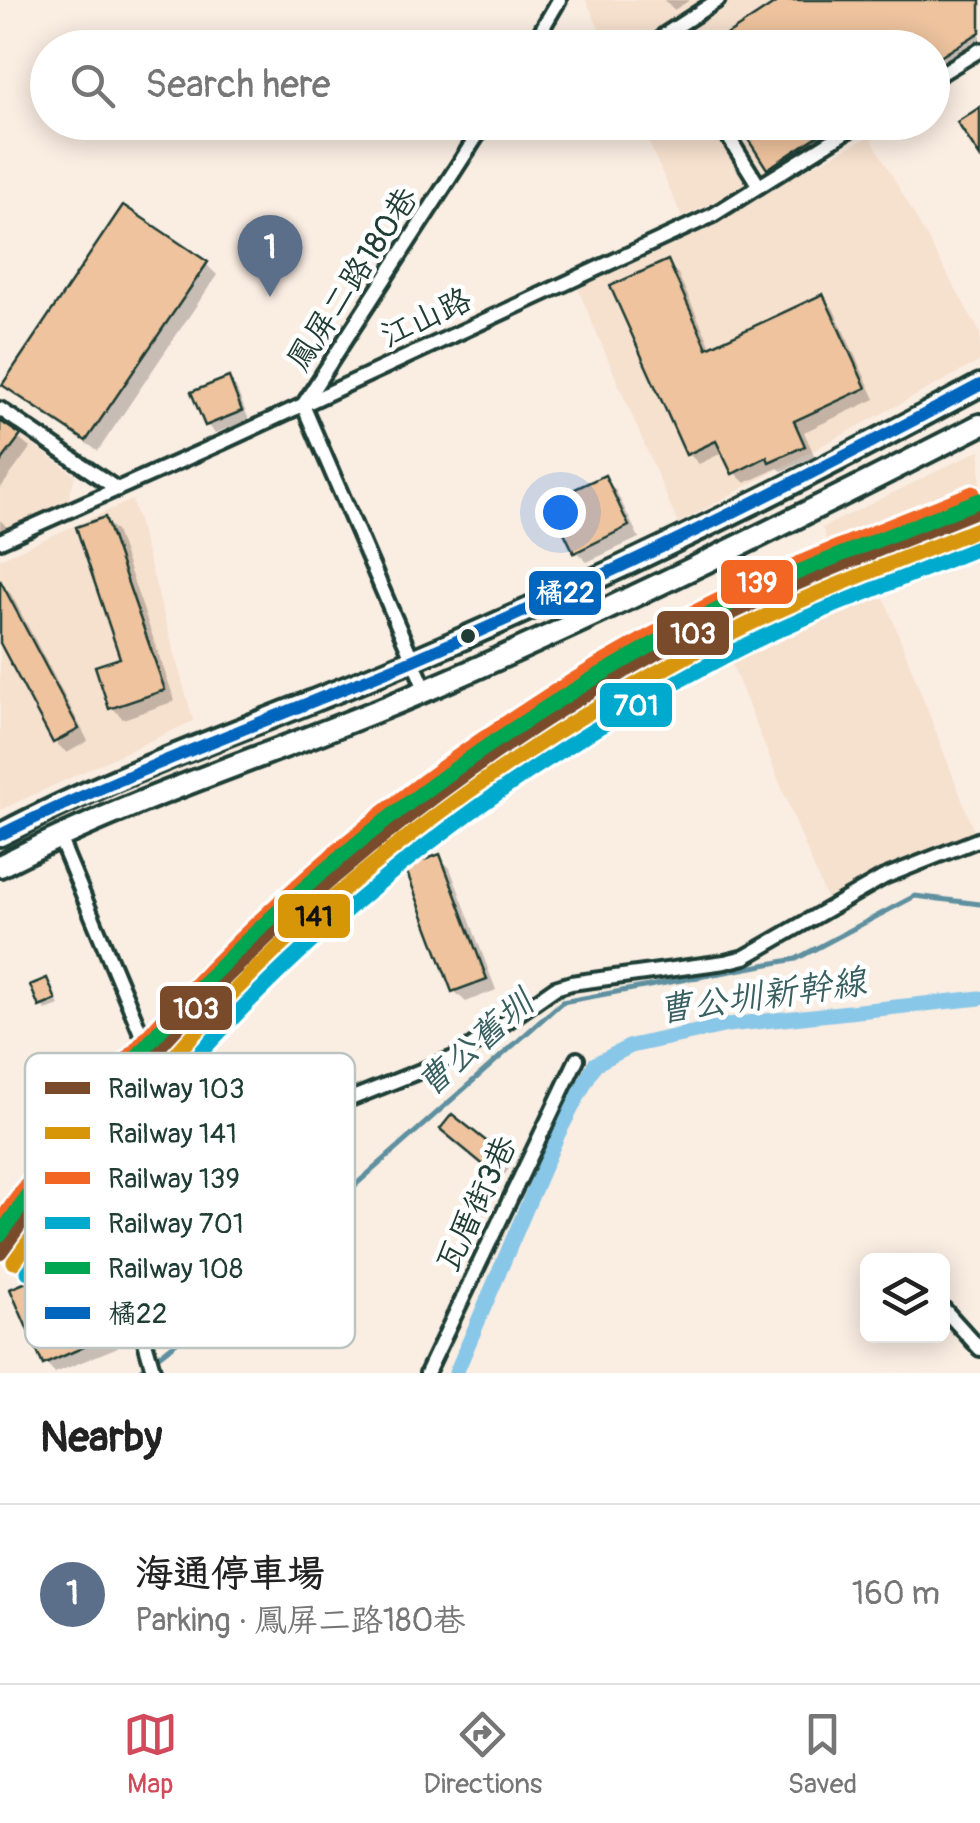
<!DOCTYPE html>
<meta charset="utf-8">
<style>
:root{--surface:#fff;--page:#f2f2f2;--text:#222;--muted:#767676;--line:#e0e0e0;--accent:#d1495b}
body{margin:0;font-family:Pangolin,"LXGW WenKai TC",sans-serif;background:var(--page);color:var(--text)}
.controls{position:absolute;right:30px;bottom:30px;display:grid;overflow:hidden;border-radius:15px;box-shadow:0 5px 25px #0003}
.controls button{width:90px;height:90px;display:grid;place-items:center;padding:0;border:0;border-bottom:2px solid var(--line);background:var(--surface);color:var(--text);font:50px sans-serif}
.you{position:absolute;left:560px;top:512px;width:35px;height:35px;margin:-25px;border:8px solid #fff;border-radius:50%;background:#1a73e8;box-shadow:0 0 0 15px #1a73e833}
.badge{display:grid;place-items:center;width:65px;height:65px;border-radius:50%;background:var(--accent);color:#fff;font-size:32px;font-weight:700}
.pin{position:absolute;translate:-50% -82px;filter:drop-shadow(0 2px 5px #0008)}
.pin::after{content:'';position:absolute;top:52px;width:35px;height:30px;background:inherit;clip-path:polygon(0 0,100% 0,50% 100%)}
.list{margin:0;padding:0;list-style:none}
h2{display:flex;justify-content:space-between;align-items:center;height:130px;margin:0;padding:0 40px;font-size:42px}
h2 small{font-size:32px;font-weight:400;color:var(--muted)}
.list li{display:grid;grid-template-columns:65px 1fr auto;gap:30px;align-items:center;box-sizing:border-box;height:180px;padding:0 40px;border-top:2px solid var(--line)}
.list b{display:block;font-size:38px;white-space:nowrap}
.list p{margin:0;font-size:32px;white-space:nowrap;color:var(--muted)}
.list em{font-size:32px;font-style:normal;color:var(--muted)}
.icon{flex:none;width:55px;height:55px;fill:none;stroke:currentColor;stroke-width:2;stroke-linecap:round;stroke-linejoin:round}
.map{position:relative;flex:none;width:980px;height:1373px;overflow:hidden}
.search{position:absolute;background:var(--surface);box-shadow:0 5px 25px #0003;left:30px;right:30px;top:30px;height:110px;display:flex;align-items:center;gap:25px;box-sizing:border-box;padding:0 35px;border-radius:55px;color:var(--muted);font-size:38px}
.sheet{height:310px;background:var(--surface)}
nav{display:flex;justify-content:space-around;align-items:center;box-sizing:border-box;height:140px;border-top:2px solid var(--line);background:var(--surface);font-size:28px;color:var(--muted)}
nav a{display:grid;justify-items:center;gap:5px}
nav .on{color:var(--accent)}
.map>svg:first-child{display:block}
.built{fill:#f6e0ce}
.shadow{fill:#0003}
.lines{fill:none;stroke-linecap:round;stroke-linejoin:round}
.stream{stroke:#5e90a0;stroke-width:5}
.canal{stroke:#88c7e8;stroke-width:15}
.building{fill:#eec39e;stroke:#1f3d34;stroke-width:2.5}
.minor-tunnel{stroke:#cecabf;stroke-width:12;stroke-dasharray:12 6;stroke-linecap:butt}
.minor-casing{stroke:#1f3d34;stroke-width:20}
.primary-casing{stroke:#1f3d34;stroke-width:28}
.minor{stroke:#fff;stroke-width:12}
.primary{stroke:#fff;stroke-width:20}
.bus-1-casing{stroke:#fff;stroke-width:20}
.bus-1{stroke:#0065bd;stroke-width:12}
.rail-1-casing{stroke:#fff;stroke-width:22}
.rail-2-casing{stroke:#fff;stroke-width:22}
.rail-3-casing{stroke:#fff;stroke-width:22}
.rail-4-casing{stroke:#fff;stroke-width:22}
.rail-5-casing{stroke:#fff;stroke-width:22}
.rail-1{stroke:#7a4b2a;stroke-width:15}
.rail-2{stroke:#d79608;stroke-width:15}
.rail-3{stroke:#f26522;stroke-width:15}
.rail-4{stroke:#00a9ce;stroke-width:15}
.rail-5{stroke:#00a651;stroke-width:15}
.bus-dot{fill:#1f3d34;stroke:#fff;stroke-width:4}
.labels{text-anchor:middle;dominant-baseline:central;stroke-width:9;stroke-linejoin:round;paint-order:stroke}
.street-label{font-size:32px;fill:#1f3d34;stroke:#fff}
.water-label{font-size:35px;font-style:italic;fill:#396061;stroke:#fff}
.key{fill:#fff;stroke:#bcc5c2;stroke-width:2.5}
.key-label{font-size:28px;fill:#1f3d34}
.line-badge{stroke:#fff;stroke-width:4}
.badge-label{font-size:28px;text-anchor:middle;font-weight:bold;fill:#fff}
.pale-badge-label{font-size:28px;text-anchor:middle;font-weight:bold;fill:#111}
</style>
<div class="map">
<svg width="980" height="1373" viewBox="0 0 980 1373">
<rect width="100%" height="100%" fill="#faede2"/>
<filter id="ink" filterUnits="userSpaceOnUse"><feTurbulence type="fractalNoise" baseFrequency=".01" numOctaves="2"/><feDisplacementMap in="SourceGraphic" scale="20" xChannelSelector="R" yChannelSelector="G"/><feConvolveMatrix kernelMatrix="1 2 1 2 8 2 1 2 1" color-interpolation-filters="sRGB"/></filter>
<g filter="url(#ink)">
<!-- built -->
<g class="built">
<polygon points="586,0 980,0 980,32 933,63 932,48 607,47"/>
<polygon points="640,123 842,123 737,191 682,217"/>
<polygon points="870,136 980,333 980,361 678,523 578,289"/>
<polygon points="0,421 75,475 68,501 0,533"/>
<polygon points="980,450 980,494 833,554 822,528"/>
<polygon points="132,500 193,721 0,810 0,559"/>
<polygon points="875,574 974,831 827,900 721,637"/>
</g>
<!-- shadow -->
<g class="shadow">
<polygon points="664,0 690,0 674,10"/>
<polygon points="784,0 980,0 980,43 932,74 932,48"/>
<polygon points="738,122 858,122 777,176"/>
<polygon points="667,263 678,274 712,349 823,297 833,308 875,399 804,432 815,457 782,471 778,468 745,483 734,472 724,452 699,464 688,453"/>
<polygon points="206,264 217,275 98,451 16,396 5,385"/>
<polygon points="228,380 236,388 249,420 215,433 207,425"/>
<polygon points="0,423 30,448 0,489"/>
<polygon points="604,478 615,489 639,538 587,562 576,551"/>
<polygon points="0,520 7,527 0,536"/>
<polygon points="104,520 116,531 175,701 123,719 112,707 123,660"/>
<polygon points="0,584 11,594 88,741 67,753 55,742 0,637"/>
<polygon points="439,857 450,868 496,990 466,1002 454,991"/>
<polygon points="47,981 59,1005 46,1010 41,1005"/>
<polygon points="452,1117 511,1166 502,1178 451,1137"/>
<polygon points="75,1264 86,1275 118,1347 55,1373 45,1363"/>
</g>
<g class="lines">
<!-- stream -->
<polyline class="stream" points="137,1373 187,1334 562,1002 796,959 915,896 980,904"/>
<!-- canal -->
<polyline class="canal" points="456,1373 558,1134 595,1064 631,1046 728,1025 980,998"/>
</g>
<!-- building -->
<g class="building">
<polygon points="780,0 980,0 980,32 932,62 932,48 707,48"/>
<polygon points="980,107 980,157 957,122"/>
<polygon points="737,122 839,122 767,169"/>
<polygon points="123,205 208,262 86,441 2,385"/>
<polygon points="668,260 707,348 823,294 866,388 794,421 805,446 769,462 767,457 732,474 716,441 686,455 610,286"/>
<polygon points="229,377 242,411 205,426 191,392"/>
<polygon points="0,421 21,435 0,463"/>
<polygon points="605,475 629,526 574,553 549,501"/>
<polygon points="105,517 165,690 109,709 95,666 120,658 76,527"/>
<polygon points="0,580 79,729 53,743 0,643"/>
<polygon points="440,854 487,979 452,992 405,867"/>
<polygon points="47,978 56,1000 39,1007 30,985"/>
<polygon points="452,1114 505,1156 492,1172 440,1129"/>
<polygon points="76,1261 109,1336 43,1365 10,1289"/>
</g>
<g class="lines">
<!-- minor-tunnel -->
<polyline class="minor-tunnel" points="145,1043 155,1070"/>
<defs>
<g id="minor">
<polyline points="531,48 559,0"/>
<polyline points="672,48 664,35 718,0"/>
<polyline points="932,79 980,50"/>
<polyline points="719,122 759,186"/>
<polyline points="0,409 117,489"/>
<polyline points="0,541 223,442 713,215 862,122"/>
<polyline points="426,691 303,405 486,122"/>
<polyline points="59,837 145,1043"/>
<polyline points="85,1193 200,1159 155,1070"/>
<polyline points="942,1307 980,1349"/>
<polyline points="154,1373 145,1342 146,1330 192,1170 200,1159 458,1056 555,988 571,983 725,962 745,957 884,877 980,839"/>
<polyline points="427,1373 577,1059"/>
</g>
<g id="primary">
<path d="M0 835C132 765 276 719 413 660 606 578 796 485 980 385"/>
<path d="M0 866C137 795 286 751 427 690 615 609 798 518 980 425"/>
</g>
</defs>
<!-- minor casing -->
<use href="#minor" class="minor-casing"/>
<!-- primary casing -->
<use href="#primary" class="primary-casing"/>
<!-- minor -->
<use href="#minor" class="minor"/>
<!-- primary -->
<use href="#primary" class="primary"/>
<defs>
<path id="bus-1" d="M0 835C134 768 275 719 413 660 606 578 795 484 980 385"/>
</defs>
<!-- bus-1 casing -->
<use href="#bus-1" class="bus-1-casing"/>
<!-- bus-1 -->
<use href="#bus-1" class="bus-1"/>
<defs>
<path id="rail-1" d="M0 1252C47 1186 94 1120 148 1059 307 882 495 735 708 625 795 580 889 546 980 509"/>
<path id="rail-2" d="M14 1262C60 1198 106 1135 157 1076 310 895 506 750 715 641 800 597 891 564 980 528"/>
<path id="rail-3" d="M0 1222C188 959 412 756 701 609 789 564 882 530 973 493"/>
<path id="rail-4" d="M28 1272C74 1209 120 1146 171 1086 324 908 515 765 723 657 805 614 894 582 980 547"/>
<path id="rail-5" d="M0 1235C46 1171 92 1109 143 1050 298 871 493 727 702 618 791 571 886 537 980 500"/>
</defs>
<!-- rail-1 casing -->
<use href="#rail-1" class="rail-1-casing"/>
<!-- rail-2 casing -->
<use href="#rail-2" class="rail-2-casing"/>
<!-- rail-3 casing -->
<use href="#rail-3" class="rail-3-casing"/>
<!-- rail-4 casing -->
<use href="#rail-4" class="rail-4-casing"/>
<!-- rail-5 casing -->
<use href="#rail-5" class="rail-5-casing"/>
<!-- rail-1 -->
<use href="#rail-1" class="rail-1"/>
<!-- rail-2 -->
<use href="#rail-2" class="rail-2"/>
<!-- rail-3 -->
<use href="#rail-3" class="rail-3"/>
<!-- rail-4 -->
<use href="#rail-4" class="rail-4"/>
<!-- rail-5 -->
<use href="#rail-5" class="rail-5"/>
</g>
</g>
<!-- markers -->
<circle class="bus-dot" cx="468" cy="636" r="9"/>
<g class="labels">
<!-- street labels -->
<g class="street-label">
<text transform="translate(353 279) rotate(-57)">鳳屏二路180巷</text>
<text transform="translate(426 318) rotate(-25)">江山路</text>
<text transform="translate(477 1204) rotate(-65)">瓦厝街3巷</text>
</g>
<!-- water labels -->
<g class="water-label">
<text transform="translate(762 996) rotate(-8)">曹公圳新幹線</text>
<text transform="translate(475 1044) rotate(-41)">曹公舊圳</text>
</g>
</g>
<!-- legend -->
<rect x="25" y="1053" width="330" height="295" rx="15" class="key"/>
<rect x="45" y="1082" width="45" height="12" fill="#7a4b2a"/>
<rect x="45" y="1127" width="45" height="12" fill="#d79608"/>
<rect x="45" y="1172" width="45" height="12" fill="#f26522"/>
<rect x="45" y="1217" width="45" height="12" fill="#00a9ce"/>
<rect x="45" y="1262" width="45" height="12" fill="#00a651"/>
<rect x="45" y="1307" width="45" height="12" fill="#0065bd"/>
<g class="key-label">
<text x="108" y="1098">Railway 103</text>
<text x="108" y="1143">Railway 141</text>
<text x="108" y="1188">Railway 139</text>
<text x="108" y="1233">Railway 701</text>
<text x="108" y="1278">Railway 108</text>
<text x="108" y="1323">橘22</text>
</g>
<g class="line-badge">
<rect x="719" y="558" width="76" height="48" rx="10" fill="#f26522"/>
<rect x="527" y="569" width="76" height="48" rx="10" fill="#0065bd"/>
<rect x="655" y="609" width="76" height="48" rx="10" fill="#7a4b2a"/>
<rect x="598" y="681" width="76" height="48" rx="10" fill="#00a9ce"/>
<rect x="276" y="892" width="76" height="48" rx="10" fill="#d79608"/>
<rect x="158" y="984" width="76" height="48" rx="10" fill="#7a4b2a"/>
</g>
<g class="badge-label">
<text x="757" y="592">139</text>
<text x="565" y="602">橘22</text>
<text x="693" y="643">103</text>
<text x="636" y="715">701</text>
<text x="196" y="1018">103</text>
</g>
<g class="pale-badge-label">
<text x="314" y="926">141</text>
</g>
</svg>
<div class="controls">
<button><svg class="icon" aria-label="layers" viewBox="0 0 24 24"><path d="M12 4l9 5-9 5-9-5zM3 14l9 5 9-5"/></svg></button>
</div>
<div class="you"></div>
<div class="pin badge" style="left:270px;top:297px;background:#5c6f8a">1</div>
<div class="search"><svg class="icon" aria-label="search" viewBox="0 0 24 24"><circle cx="10" cy="10" r="6"/><path d="M15 15l6 6"/></svg>Search here</div>
</div>
<section class="sheet">
<h2>Nearby<small></small></h2>
<ul class="list">
<li><span class="badge" style="background:#5c6f8a">1</span><div><b>海通停車場</b><p>Parking · 鳳屏二路180巷</p></div><em>160 m</em></li>
</ul>
</section>
<nav>
<a class="on"><svg class="icon" aria-label="map" viewBox="0 0 24 24"><path d="M3 6l6-2 6 2 6-2v14l-6 2-6-2-6 2zM9 4v14M15 6v14"/></svg>Map</a>
<a><svg class="icon" aria-label="directions" viewBox="0 0 24 24"><path d="M12 3l9 9-9 9-9-9zM9 14v-3h6M13 9l2 2-2 2"/></svg>Directions</a>
<a><svg class="icon" aria-label="saved" viewBox="0 0 24 24"><path d="M7 4h10v16l-5-4-5 4z"/></svg>Saved</a>
</nav>
